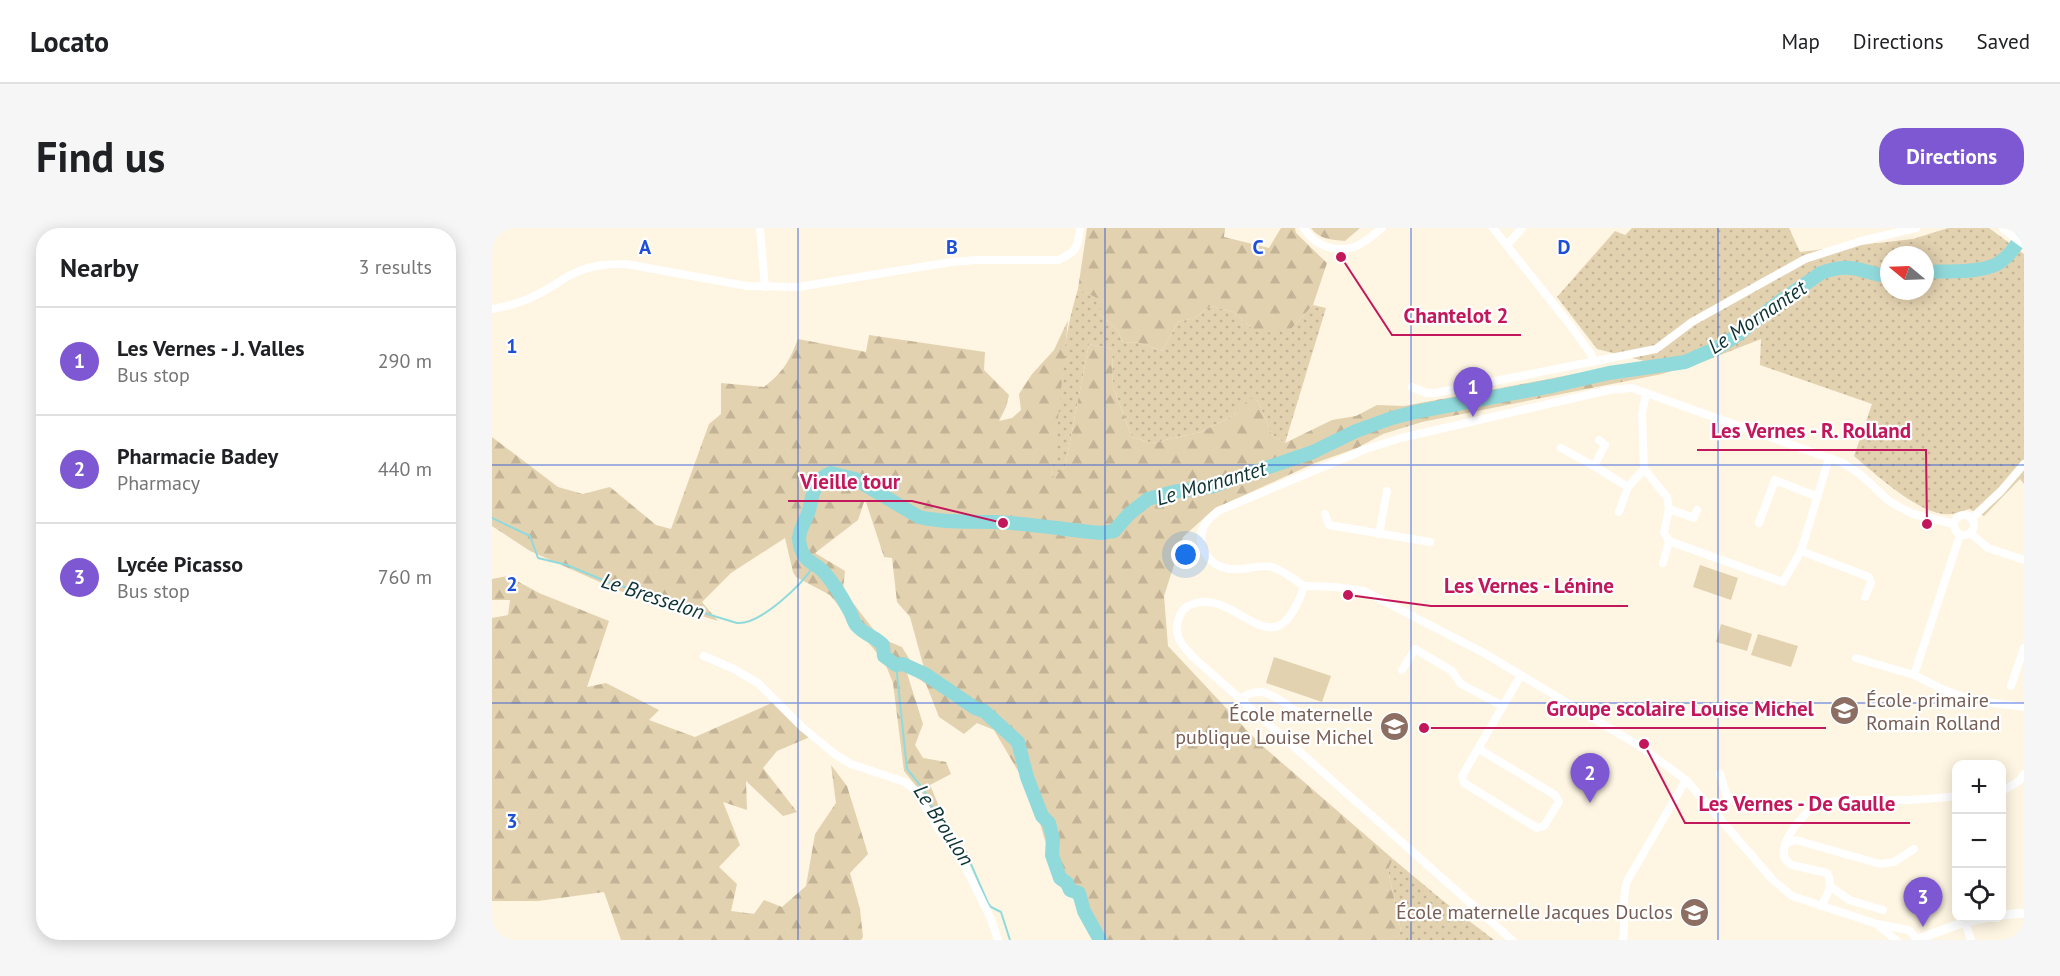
<!DOCTYPE html>
<meta charset="utf-8">
<style>
:root{--surface:#fff;--page:#f6f6f6;--text:#202124;--muted:#757577;--line:#e0e0e0;--accent:#7d58d2}
body{margin:0;font-family:"PT Sans",sans-serif;background:var(--page);color:var(--text)}
.controls{position:absolute;right:18px;bottom:18px;display:grid;overflow:hidden;border-radius:12px;box-shadow:0 3px 15px #0003}
.controls button{width:54px;height:54px;display:grid;place-items:center;padding:0;border:0;border-bottom:2px solid var(--line);background:var(--surface);color:var(--text);font:30px sans-serif}
.compass{position:absolute;left:1388px;top:18px;width:54px;height:54px;border-radius:50%;background:var(--surface);box-shadow:0 3px 15px #0003;rotate:289deg}
.you{position:absolute;left:694px;top:327px;width:21px;height:21px;margin:-15px;border:4px solid #fff;border-radius:50%;background:#1a73e8;box-shadow:0 0 0 9px #1a73e833}
.badge{display:grid;place-items:center;width:39px;height:39px;border-radius:50%;background:var(--accent);color:#fff;font-size:20px;font-weight:700}
.pin{position:absolute;translate:-50% -50px;filter:drop-shadow(0 2px 3px #0008)}
.pin::after{content:'';position:absolute;top:32px;width:21px;height:18px;background:inherit;clip-path:polygon(0 0,100% 0,50% 100%)}
.list{margin:0;padding:0;list-style:none}
h2{display:flex;justify-content:space-between;align-items:center;height:78px;margin:0;padding:0 24px;font-size:26px}
h2 small{font-size:20px;font-weight:400;color:var(--muted)}
.list li{display:grid;grid-template-columns:39px 1fr auto;gap:18px;align-items:center;box-sizing:border-box;height:108px;padding:0 24px;border-top:2px solid var(--line)}
.list b{display:block;font-size:22px;white-space:nowrap}
.list p{margin:0;font-size:20px;white-space:nowrap;color:var(--muted)}
.list em{font-size:20px;font-style:normal;color:var(--muted)}
.icon{flex:none;width:33px;height:33px;fill:none;stroke:currentColor;stroke-width:2;stroke-linecap:round;stroke-linejoin:round}
.map{position:relative;flex:none;width:1532px;height:712px;overflow:hidden;border-radius:24px}
header{display:flex;align-items:center;gap:36px;box-sizing:border-box;height:84px;padding:0 30px;background:var(--surface);border-bottom:2px solid var(--line)}
header strong{font-size:28px}
nav{display:flex;gap:33px;margin-inline-start:auto;font-size:21px}
.intro{display:flex;align-items:center;justify-content:space-between;box-sizing:border-box;height:144px;padding:0 36px}
h1{margin:0;font-size:42px}
.button{padding:15px 27px;border-radius:24px;background:var(--accent);color:#fff;font-size:21px;font-weight:700}
main{display:flex;gap:36px;padding:0 36px}
aside{flex:1;background:var(--surface);border-radius:24px;box-shadow:0 3px 15px #0003}
.map>svg:first-child{display:block}
.grass{fill:url(#grass-dots);fill-rule:evenodd}
.forest{fill:url(#forest-firs);fill-rule:evenodd}
.pitch{fill:#e3d2b0}
.lines{fill:none;stroke-linecap:round;stroke-linejoin:round}
.stream{stroke:#91dadc;stroke-width:2}
.river{stroke:#91dadc;stroke-width:14}
.minor{stroke:#fff;stroke-width:8}
.tertiary{stroke:#fff;stroke-width:9}
.primary{stroke:#fff;stroke-width:12}
.grid{fill:none;stroke:#1d4ed8;stroke-width:1.5;stroke-opacity:0.55}
.labels{text-anchor:middle;dominant-baseline:central;stroke-width:4.5;stroke-linejoin:round;paint-order:stroke}
.education-label{font-size:20px;fill:#785e54;stroke:#fff;text-anchor:end}
.water-label{font-size:21px;font-style:italic;fill:#0d3233;stroke:#fff}
.grid-label{font-size:20px;text-anchor:middle;font-weight:bold;fill:#1d4ed8;stroke:#fff;stroke-width:4.5;stroke-linejoin:round;paint-order:stroke}
.leader{fill:none;stroke:#c2185b;stroke-width:2}
.callout-dot{fill:#c2185b;stroke:#fff;stroke-width:2}
.callout-label{font-size:21px;text-anchor:middle;font-weight:bold;fill:#c2185b;stroke:#fff;stroke-width:4.5;stroke-linejoin:round;paint-order:stroke}
</style>
<header>
<strong>Locato</strong>
<nav><a>Map</a><a>Directions</a><a>Saved</a></nav>
</header>
<div class="intro"><h1>Find us</h1><a class="button">Directions</a></div>
<main>
<aside>
<h2>Nearby<small>3 results</small></h2>
<ul class="list">
<li><span class="badge">1</span><div><b>Les Vernes - J. Valles</b><p>Bus stop</p></div><em>290 m</em></li>
<li><span class="badge">2</span><div><b>Pharmacie Badey</b><p>Pharmacy</p></div><em>440 m</em></li>
<li><span class="badge">3</span><div><b>Lycée Picasso</b><p>Bus stop</p></div><em>760 m</em></li>
</ul>
</aside>
<div class="map">
<svg width="1532" height="712" viewBox="0 0 1532 712">
<defs>
<pattern id="grass-dots" width="8" height="8" patternUnits="userSpaceOnUse" patternTransform="scale(1.5)"><rect width="8" height="8" fill="#e3d2b0"/><path d="M2 2h.1M6 6h.1" fill="none" stroke="#c3b497" stroke-width="1.8" stroke-linecap="round"/></pattern>
<pattern id="forest-firs" width="22" height="20" patternUnits="userSpaceOnUse" patternTransform="scale(1.5)"><rect width="22" height="20" fill="#e3d2b0"/><path d="M5 1l3.5 6h-7zM16 11l3.5 6h-7z" fill="#c3b497"/></pattern>
</defs>
<rect width="100%" height="100%" fill="#fef5e2"/>
<!-- grass -->
<g class="grass">
<path d="M1140 0H1297L1308 24 1421 11 1456 0H1497L1532 26V256L1528 251 1492 288 1477 281C1471 283 1464 286 1458 286 1431 290 1382 245 1362 228L1380 176 1268 137 1269 111 1213 133 1170 146 1152 133 1105 121 1065 69 1123 3 1133 7ZM1397 27H1433V63H1397Z"/>
<path d="M586 61 610 72 608 86 625 102 631 114 648 115 670 123 686 94 702 90 719 78 742 84 761 101 800 100 821 77 834 80 793 215 780 207 766 173 758 171 741 188 709 204 660 215 640 209 621 159 620 121 597 116 573 239 560 251C566 187 567 122 586 61Z"/>
<polygon points="901,631 950,672 1002,712 903,712 909,703 896,642"/>
</g>
<!-- forest -->
<g class="forest">
<polygon points="595,0 733,0 732,9 777,20 789,0 803,0 804,5 835,35 821,77 800,100 780,105 761,101 742,84 719,78 702,90 686,94 670,123 648,115 631,114 625,102 608,86 609,72 586,61"/>
<path d="M819 0H868L853 13C839 12 827 11 819 0Z"/>
<path d="M576 92 560 250 573 239 597 116 620 121 621 159 640 209 660 215 709 204 741 188 758 170 766 173 780 207 793 215 840 192 864 188 885 177 912 178 1152 133 1170 146 930 194 891 206 865 220 823 235 722 281 691 309 672 368 676 418 766 514 901 631 896 642 909 703 903 712H604L583 672 576 666 563 646 542 575 529 548 502 502 485 495 472 506 447 489 434 456 414 442 431 496 423 517 431 530 454 534 459 546 438 557 456 600 481 631 478 635 448 600 430 565 412 543 401 455 393 435 338 367 304 349 301 344 293 310 239 345 210 374 226 393 128 363 38 323 0 298V209L66 259 91 266 118 259 164 297 179 301 217 196 229 186V155L272 159C291 144 297 134 306 111L374 124 377 107 493 124 492 142 517 167 514 179 507 193 520 190 529 182 527 166 540 146 562 122ZM373 271 392 329 400 330 405 374 418 389 432 440 419 434 410 419 388 410 351 362 353 343 323 325 366 292Z"/>
<polygon points="16,348 47,365 117,393 95,459 114,455 167,482 157,492 203,509 282,474 318,509 285,523 271,540 305,584 291,588 254,553 255,582 231,574 248,617 227,639 245,656 239,683 262,686 272,672 290,679 314,658 323,606 344,575 339,537 355,558 376,626 358,645 368,681 371,709 369,712 129,712 112,664 46,673 0,673 0,390 16,387 18,372 0,372 0,351"/>
</g>
<!-- pitch -->
<g class="pitch">
<polygon points="1208,337 1246,350 1239,372 1201,359"/>
<polygon points="1229,396 1260,406 1255,423 1224,414"/>
<polygon points="1266,406 1306,418 1299,439 1259,427"/>
<polygon points="782,429 839,448 830,474 774,455"/>
</g>
<g class="lines">
<!-- stream -->
<g class="stream">
<path d="M0 290 38 308 46 330 75 337 118 355 165 368 182 377 197 376 202 382 245 395C268 397 310 357 322 337"/>
<polyline points="404,437 415,541 432,562 447,594 478,634 496,675 499,679 509,684 518,712"/>
</g>
<!-- river -->
<g class="river">
<path d="M1433 44C1452 43 1486 45 1503 37 1516 31 1524 17 1532 6"/>
<path d="M608 712 592 683 587 665 578 662 575 655 568 650 560 627 561 611 557 595 550 588 535 549 526 514 492 483 483 480 433 446 411 436 404 437 392 428 391 417C383 409 372 406 365 398 361 394 360 386 357 382 350 369 341 354 331 343 321 333 312 335 308 317 304 302 316 292 318 278 320 265 326 249 339 245L363 251 427 289C452 295 477 293 502 294 537 295 573 302 609 305L622 303 637 286 656 271 681 264 721 258 821 224 864 203 900 190 923 184 1060 158 1117 145 1193 134 1225 120 1244 108 1287 74 1329 45C1345 39 1357 38 1373 43 1381 45 1388 48 1397 47"/>
</g>
<!-- minor -->
<g class="minor">
<polyline points="268,0 273,59"/>
<path d="M812 0C822 17 842 25 862 19 872 16 882 6 890 0"/>
<polyline points="1001,0 1079,98 1099,126 1102,134"/>
<polyline points="1015,17 1030,0"/>
<path d="M0 81C22 78 43 69 62 57 69 53 75 48 83 45 99 37 116 36 134 36L255 58 306 59 459 34 484 32H566C585 24 586 19 588 0"/>
<polyline points="920,159 934,165 943,165 1164,121 1200,94 1313,31 1369,13 1424,0"/>
<polyline points="1154,166 1150,185 1152,241 1175,269 1177,281 1172,305 1177,313 1291,354 1309,323 1377,349 1379,355 1373,369"/>
<polyline points="1069,220 1102,238 1136,259"/>
<polyline points="1102,238 1113,217 1107,212"/>
<polyline points="1177,281 1202,290 1205,282"/>
<polyline points="1127,284 1136,259 1152,241"/>
<polyline points="833,286 837,297 938,314"/>
<circle cx="1472" cy="297" r="10"/>
<polyline points="1479,291 1509,263 1532,236"/>
<polyline points="1267,295 1283,252 1326,269"/>
<polyline points="1478,305 1496,320 1532,332"/>
<polyline points="887,306 895,263"/>
<polyline points="1468,307 1422,447 1450,461 1479,472 1532,479"/>
<polyline points="1309,323 1337,230"/>
<polyline points="1171,335 1177,313"/>
<path d="M812 358C801 351 793 343 780 339 767 336 752 343 738 341 716 338 702 317 713 296 716 291 722 287 726 283L874 221 909 210 1117 162 1140 160 1351 235 1368 246 1397 273 1409 280 1421 286 1462 296"/>
<polyline points="812,358 844,359 872,363 992,425 1149,519 1194,552 1281,652 1300,668 1385,696 1417,702 1425,711"/>
<path d="M812 358C808 371 798 396 783 399 758 404 731 361 696 378 688 383 685 393 685 402 685 413 694 421 701 429L1020 712"/>
<polyline points="212,428 242,441 266,455 310,499 344,527 359,536 413,554 424,563 447,602 471,634 499,691 506,712"/>
<polyline points="1364,430 1422,447"/>
<polyline points="910,442 923,421 960,443 969,456 1011,478"/>
<polyline points="1519,458 1532,420"/>
<path d="M748 471C771 454 784 471 806 484"/>
<polyline points="987,521 1063,567 1067,574 1052,598 1045,600 972,555 970,548 1029,447"/>
<polyline points="1510,563 1527,553 1532,546"/>
<polyline points="1224,584 1232,579 1236,572 1228,546"/>
<polyline points="1293,616 1304,612 1388,636 1402,634 1422,621"/>
<polyline points="1338,658 1357,672 1391,682"/>
<path d="M1329 678C1335 667 1342 657 1335 645L1300 637C1292 633 1290 626 1293 617 1297 604 1312 584 1325 578 1342 569 1387 573 1408 572 1427 572 1446 570 1464 568"/>
<polyline points="1473,694 1479,712"/>
<polyline points="1386,697 1404,712"/>
<path d="M1131 712C1134 692 1129 672 1135 653L1194 552"/>
</g>
<!-- tertiary -->
<g class="tertiary">
<polyline points="1510,687 1532,685"/>
<polyline points="1423,712 1473,694 1493,690"/>
</g>
<!-- primary -->
<polyline class="primary" points="1513,0 1532,14"/>
</g>
<!-- grid -->
<path class="grid" d="M306 0V712M613 0V712M919 0V712M1226 0V712M0 237H1532M0 475H1532"/>
<!-- icons -->
<defs>
<symbol id="school-disc" viewBox="-11 -11 22 22"><circle r="9.5" fill="#8d6e63" stroke="#fff"/><path d="M0-5L7-2L0 1L-7-2ZM-4 1L0 2.5L4 1V4Q0 6-4 4Z" fill="#fff"/></symbol>
</defs>
<g fill-rule="evenodd">
<use href="#school-disc" x="1336" y="466" width="33" height="33"/>
<use href="#school-disc" x="886" y="482" width="33" height="33"/>
<use href="#school-disc" x="1186" y="668" width="33" height="33"/>
</g>
<g class="labels">
<!-- education labels -->
<g class="education-label">
<text x="1374" y="472" text-anchor="start">École primaire<tspan x="1374" dy="23">Romain Rolland</tspan></text>
<text x="881" y="486">École maternelle<tspan x="881" dy="23">publique Louise Michel</tspan></text>
<text x="1181" y="684">École maternelle Jacques Duclos</text>
</g>
<!-- water labels -->
<g class="water-label">
<text transform="translate(1265 89) rotate(-34)">Le Mornantet</text>
<text transform="translate(719 255) rotate(-16)">Le Mornantet</text>
<text transform="translate(161 368) rotate(18)">Le Bresselon</text>
<text transform="translate(452 597) rotate(57)">Le Broulon</text>
</g>
</g>
<g class="grid-label">
<text x="153" y="26">A</text>
<text x="460" y="26">B</text>
<text x="766" y="26">C</text>
<text x="1072" y="26">D</text>
<text x="20" y="125">1</text>
<text x="20" y="363">2</text>
<text x="20" y="600">3</text>
</g>
<!-- callouts -->
<path class="leader" d="M849 29L900 107H1029M1435 296L1434 222H1205M511 295L420 273H296M856 367L939 378H1136M932 500L1042 500H1334M1152 516L1193 595H1418"/>
<g class="callout-dot">
<circle cx="849" cy="29" r="6"/>
<circle cx="1435" cy="296" r="6"/>
<circle cx="511" cy="295" r="6"/>
<circle cx="856" cy="367" r="6"/>
<circle cx="932" cy="500" r="6"/>
<circle cx="1152" cy="516" r="6"/>
</g>
<g class="callout-label">
<text x="964" y="95">Chantelot 2</text>
<text x="1319" y="210">Les Vernes - R. Rolland</text>
<text x="358" y="261">Vieille tour</text>
<text x="1037" y="365">Les Vernes - Lénine</text>
<text x="1188" y="488">Groupe scolaire Louise Michel</text>
<text x="1305" y="583">Les Vernes - De Gaulle</text>
</g>
</svg>
<div class="controls">
<button>+</button>
<button>−</button>
<button><svg class="icon" aria-label="locate" viewBox="0 0 24 24"><circle cx="12" cy="12" r="6"/><path d="M12 2v4M12 18v4M2 12h4M18 12h4"/></svg></button>
</div>
<svg class="compass" viewBox="-18 -18 36 36"><path d="M0-13l5 13h-10z" fill="#e53935"/><path d="M0 13l5-13h-10z" fill="#757577"/></svg>
<div class="you"></div>
<div class="pin badge" style="left:981px;top:189px">1</div>
<div class="pin badge" style="left:1098px;top:575px">2</div>
<div class="pin badge" style="left:1431px;top:699px">3</div>
</div>
</main>
